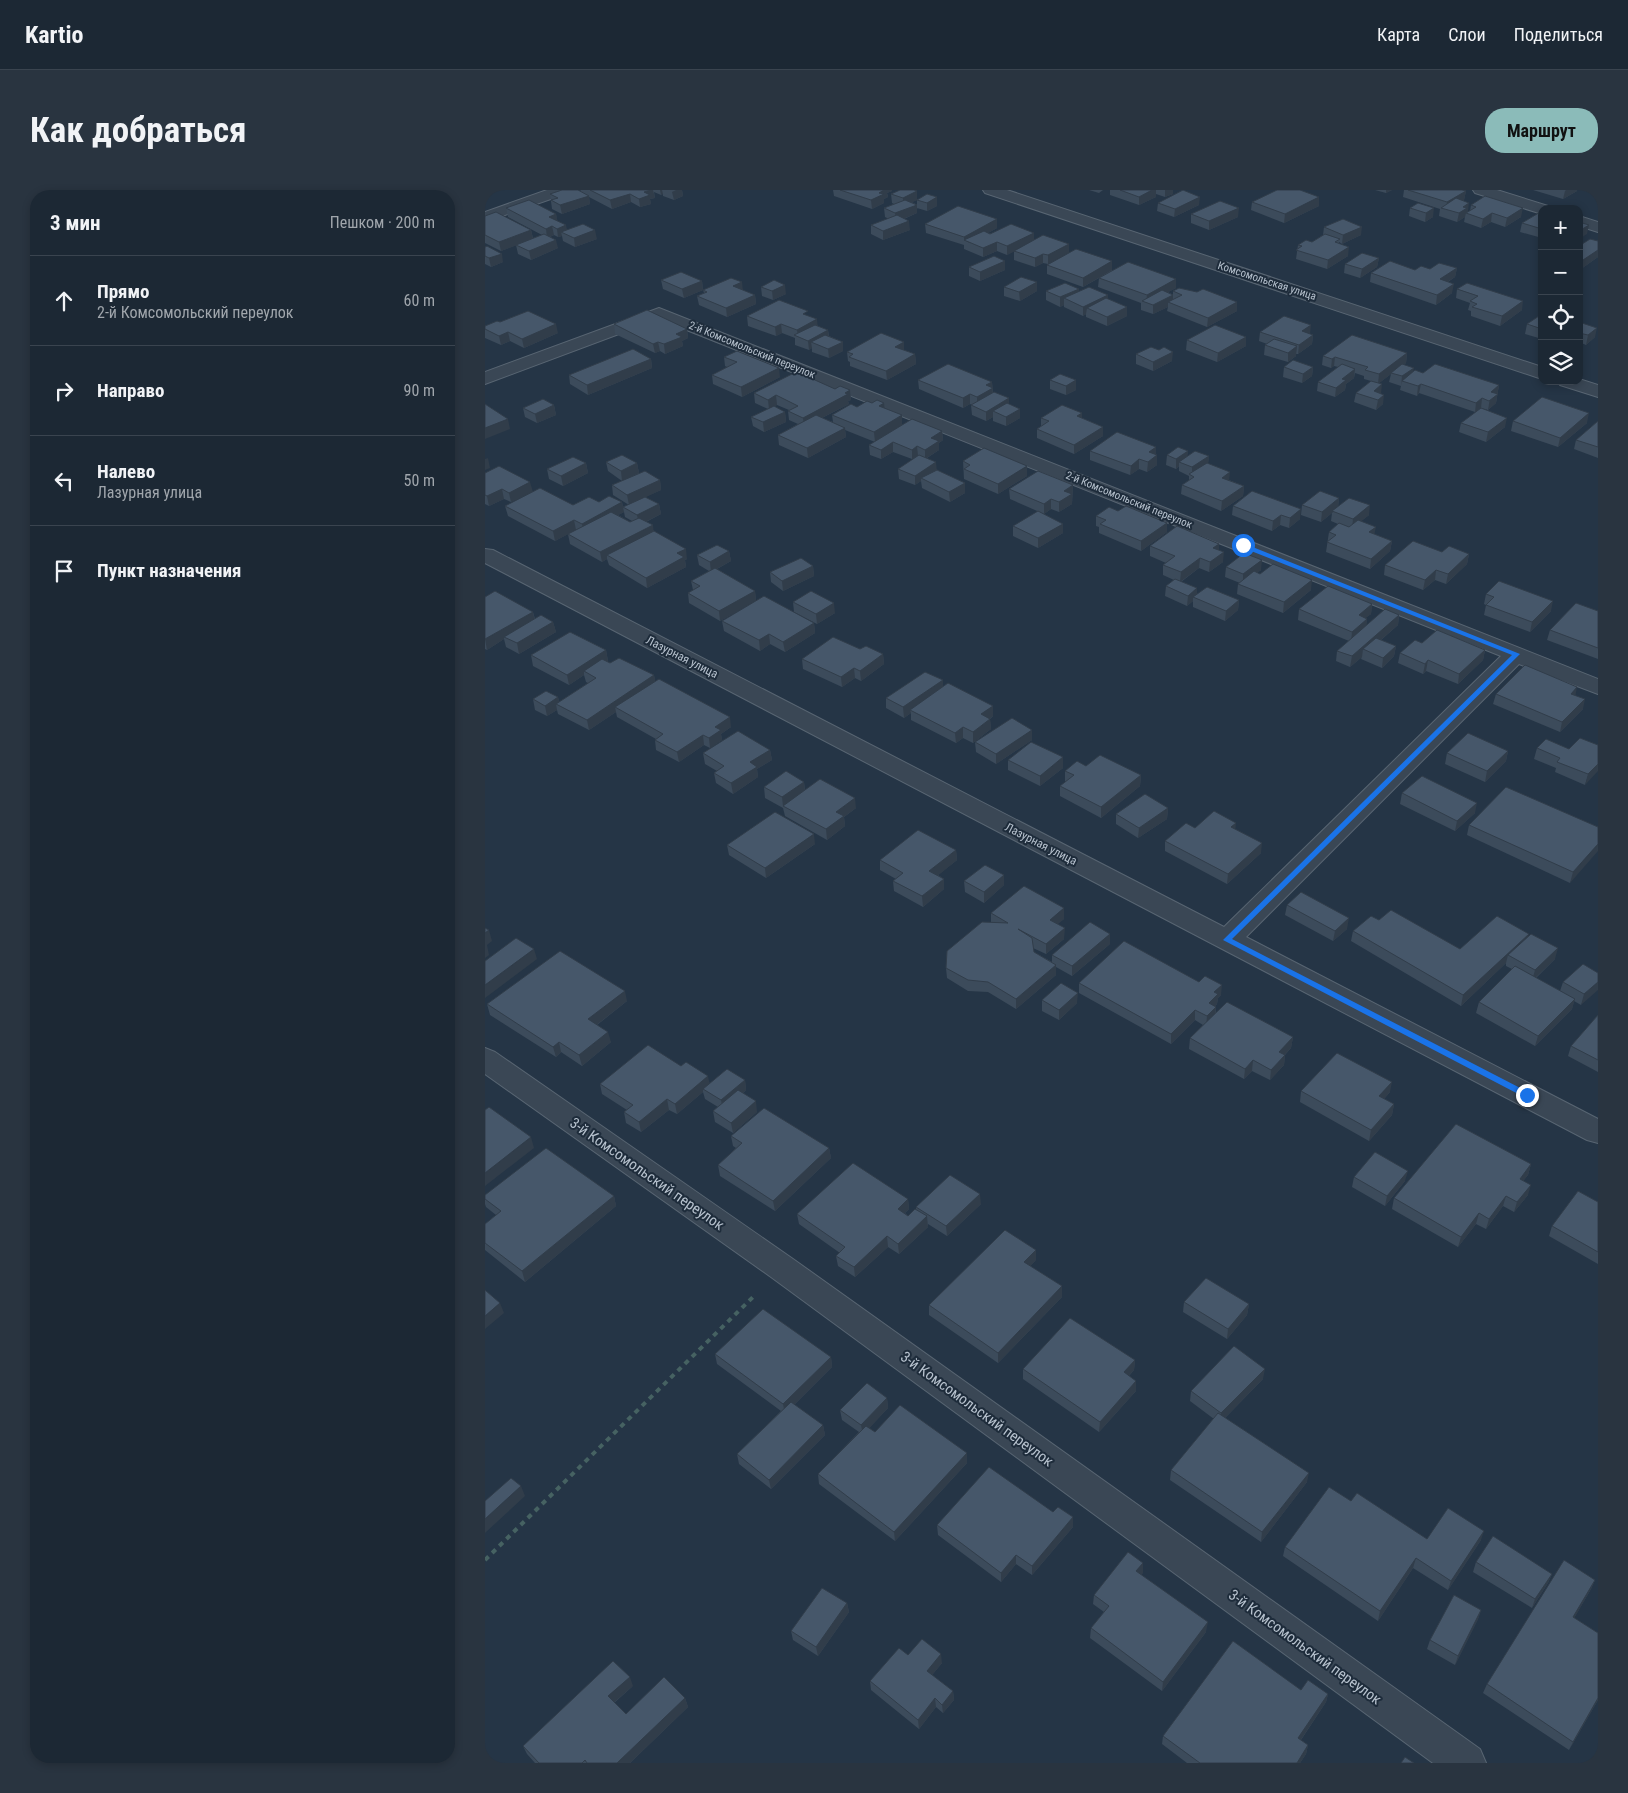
<!DOCTYPE html>
<html lang="ru">
<meta charset="utf-8">
<style>
:root{--surface:#1c2834;--page:#293440;--text:#f1f3f6;--muted:#a0a6ac;--line:#3a444f;--accent:#8bbbb9}
body{margin:0;font-family:"Roboto Condensed",sans-serif;background:var(--page);color:var(--text)}
.controls{position:absolute;right:15px;top:15px;display:grid;overflow:hidden;border-radius:10px;box-shadow:0 2px 8px #0003}
.controls button{width:45px;height:45px;display:grid;place-items:center;padding:0;border:0;border-bottom:1px solid var(--line);background:var(--surface);color:var(--text);font:25px sans-serif}
.stop{position:absolute;width:15px;height:15px;margin:-11px;border:4px solid #1a73e8;border-radius:50%;background:#fff}
.stop.end{background:#1a73e8;border-color:#fff;box-shadow:0 1px 5px #0008}
.list{margin:0;padding:0;list-style:none}
h2{display:flex;justify-content:space-between;align-items:center;height:65px;margin:0;padding:0 20px;font-size:21px}
h2 small{font-size:16px;font-weight:400;color:var(--muted)}
.list li{display:grid;grid-template-columns:32px 1fr auto;gap:15px;align-items:center;box-sizing:border-box;height:90px;padding:0 20px;border-top:1px solid var(--line)}
.list b{display:block;font-size:19px;white-space:nowrap}
.list p{margin:0;font-size:16px;white-space:nowrap;color:var(--muted)}
.list em{font-size:16px;font-style:normal;color:var(--muted)}
.icon{flex:none;width:28px;height:28px;fill:none;stroke:currentColor;stroke-width:2;stroke-linecap:round;stroke-linejoin:round}
.map{position:relative;flex:none;width:1113px;height:1573px;overflow:hidden;border-radius:20px}
header{display:flex;align-items:center;gap:30px;box-sizing:border-box;height:70px;padding:0 25px;background:var(--surface);border-bottom:1px solid var(--line)}
header strong{font-size:24px}
nav{display:flex;gap:28px;margin-inline-start:auto;font-size:18px}
.intro{display:flex;align-items:center;justify-content:space-between;box-sizing:border-box;height:120px;padding:0 30px}
h1{margin:0;font-size:35px}
.button{padding:12px 22px;border-radius:20px;background:var(--accent);color:#111;font-size:18px;font-weight:700}
main{display:flex;gap:30px;padding:0 30px}
aside{flex:1;background:var(--surface);border-radius:20px;box-shadow:0 2px 8px #0003}
.map>svg:first-child{display:block}
.lines{fill:none;stroke-linecap:round;stroke-linejoin:round}
.minor-casing{stroke:#586572;stroke-width:2}
.path{stroke:#466262;stroke-width:4;stroke-dasharray:5 5;stroke-linecap:butt}
.minor{fill:#3a4755;fill-rule:evenodd}
.wall{fill:#3c4b5b;fill-rule:evenodd}
.shaded-wall{fill:#313d4a}
.building{fill:#46576a;stroke:#313d4a}
.route{fill:#1a73e8}
.labels{text-anchor:middle;dominant-baseline:central;stroke-width:4;stroke-linejoin:round;paint-order:stroke}
.far-street-label{font-size:11px;fill:#b7c2ce;stroke:#1e2c3b}
.street-label{font-size:12px;fill:#b7c2ce;stroke:#1e2c3b}
.near-street-label{font-size:15px;fill:#b7c2ce;stroke:#1e2c3b}
</style>
<header>
<strong>Kartio</strong>
<nav><a>Карта</a><a>Слои</a><a>Поделиться</a></nav>
</header>
<div class="intro"><h1>Как добраться</h1><a class="button">Маршрут</a></div>
<main>
<aside>
<h2>3 мин<small>Пешком · 200 m</small></h2>
<ul class="list">
<li><svg class="icon" aria-label="ahead" viewBox="0 0 24 24"><path d="M12 20V5M6 11l6-6 6 6"/></svg><div><b>Прямо</b><p>2-й Комсомольский переулок</p></div><em>60 m</em></li>
<li><svg class="icon" aria-label="right" viewBox="0 0 24 24"><path d="M7 20v-9h11M14 6l5 5-5 5"/></svg><div><b>Направо</b></div><em>90 m</em></li>
<li><svg class="icon" aria-label="left" viewBox="0 0 24 24"><path d="M17 20v-9H6M10 6l-5 5 5 5"/></svg><div><b>Налево</b><p>Лазурная улица</p></div><em>50 m</em></li>
<li><svg class="icon" aria-label="arrive" viewBox="0 0 24 24"><path d="M6 21V4h12l-3 4 3 4H6"/></svg><div><b>Пункт назначения</b></div></li>
</ul>
</aside>
<div class="map">
<svg width="1113" height="1573" viewBox="0 0 1113 1573">
<rect width="100%" height="100%" fill="#253546"/>
<g class="lines">
<defs>
<g id="minor">
<polygon points="62,0 85,0 83,3 0,32 0,22"/>
<polygon points="498,0 522,0 1057,177 1057,189 500,3"/>
<polygon points="988,0 1012,0 1063,16 1065,19 1057,19 1057,24 990,3"/>
<polygon points="1094,26 1113,32 1113,42 1094,36"/>
<polygon points="174,118 1113,489 1113,504 1034,474 761,747 1113,929 1113,953 1102,950 0,373 0,359 8,360 739,737 1016,466 174,129 0,194 0,182"/>
<polygon points="1094,189 1113,195 1113,207 1075,195 1073,191 1094,191"/>
<polygon points="0,858 10,862 308,1069 995,1559 1001,1573 948,1573 286,1087 0,884"/>
</g>
</defs>
<!-- minor casing -->
<use href="#minor" class="minor-casing"/>
<!-- path -->
<polyline class="path" points="0,1370 270,1105"/>
<!-- minor -->
<use href="#minor" class="minor"/>
</g>
<!-- wall -->
<g class="wall">
<polygon points="95,0 197,0 198,6 189,10 178,6 178,4 176,5 169,2 170,8 165,9 166,14 155,17 146,12 127,19 104,7 105,14 77,24 67,19 65,4 96,1"/>
<polygon points="348,0 407,0 407,1 402,3 403,7 399,9 399,13 387,19 349,6"/>
<polygon points="604,0 618,0 614,3"/>
<polygon points="625,0 688,0 688,4 680,7 671,4 671,7 654,15 625,5"/>
<polygon points="890,0 907,0 901,3"/>
<polygon points="919,0 977,0 981,1 979,10 978,11 983,21 981,23 985,21 986,15 1036,27 1020,37 1006,32 996,38 979,32 980,27 972,32 954,26 955,19 918,7"/>
<polygon points="1048,0 1092,0 1092,1 1078,9"/>
<polygon points="1101,0 1112,0 1108,2"/>
<polygon points="432,1 432,9 452,16 442,21 432,18 432,10 427,12 432,15 432,23 419,29 425,40 398,50 386,44 386,35 404,29 400,27 399,18 409,14 407,13 406,4"/>
<polygon points="767,12 834,16 799,33 766,20"/>
<polygon points="673,13 714,15 689,27 672,21"/>
<polygon points="933,13 948,27 940,32 924,26 925,18"/>
<polygon points="21,18 71,24 72,31 82,40 112,49 90,57 78,51 77,46 73,47 69,45 65,47 73,58 46,70 33,64 31,55 34,54 16,61 0,53 0,26 46,40 48,48 57,45 23,27"/>
<polygon points="1057,21 1057,48 1035,42 1037,33"/>
<polygon points="706,24 753,27 724,40 706,33"/>
<polygon points="512,29 512,38 503,43 549,50 584,54 584,63 563,74 558,73 550,77 529,70 529,61 522,65 512,61 498,67 479,59 479,55 441,43 440,34"/>
<polygon points="839,37 876,45 857,54 854,52 854,53 863,66 842,79 811,69 813,55 827,52 838,45"/>
<polygon points="1113,51 1113,67 1096,79 1094,78 1094,56"/>
<polygon points="0,57 18,72 6,77 0,74"/>
<polygon points="894,68 892,77 875,88 859,83 860,74"/>
<polygon points="562,75 627,80 691,98 683,102 688,105 688,101 752,121 722,137 682,121 683,117 668,124 656,120 656,113 613,97 614,88 598,97 562,84"/>
<polygon points="484,77 520,80 495,91 484,86"/>
<polygon points="972,78 970,87 963,92 967,103 951,115 885,92 886,83 930,80"/>
<polygon points="176,90 217,91 218,100 199,108 178,99"/>
<polygon points="276,97 301,104 288,110 277,106"/>
<polygon points="519,97 552,101 535,111 519,106"/>
<polygon points="594,99 594,101 623,109 642,117 642,126 622,136 601,127 601,124 598,126 579,117 579,115 575,117 561,110 561,101"/>
<polygon points="972,99 1037,120 1015,136 986,126 986,121 983,120 985,113 971,108"/>
<polygon points="218,100 257,100 270,105 271,114 242,127 214,115 212,106 219,103"/>
<polygon points="1057,124 1057,149 1040,144 1042,134"/>
<polygon points="262,126 323,126 333,136 343,140 344,146 358,152 358,161 344,168 327,162 327,158 324,160 310,155 310,148 297,143 291,146 263,136"/>
<polygon points="15,132 73,143 39,158 25,151 16,155 0,148 0,136"/>
<polygon points="1094,132 1110,147 1101,155 1094,152"/>
<polygon points="129,134 202,139 203,148 197,151 198,156 180,164 175,161 170,163 130,144"/>
<polygon points="775,142 825,144 828,145 827,154 813,164 811,164 811,166 803,172 779,165 780,155 782,154 774,151"/>
<polygon points="761,147 761,156 732,172 701,160 702,150"/>
<polygon points="419,152 419,160 430,164 431,174 402,190 365,176 365,172 363,171 362,162"/>
<polygon points="922,163 921,173 918,175 928,182 938,183 1014,195 1011,213 1003,220 996,218 990,222 934,203 932,206 915,200 916,196 904,192 906,184 894,193 898,214 891,220 869,212 871,203 886,191 879,189 879,186 870,183 869,188 861,194 860,200 850,207 832,201 833,192 853,177 849,176 846,178 837,175 838,166"/>
<polygon points="651,164 687,171 668,181 651,174"/>
<polygon points="239,167 295,187 257,207 228,194 227,185 242,177 240,176"/>
<polygon points="166,169 167,178 103,205 85,194 84,185"/>
<polygon points="799,177 828,177 827,186 817,193 798,187"/>
<polygon points="327,189 350,199 365,200 366,210 363,211 364,214 337,228 348,232 347,225 372,217 387,213 399,213 399,218 417,225 417,235 390,252 360,240 361,247 323,268 294,255 293,245 313,234 304,230 303,221 304,220 292,215 289,216 300,222 301,232 279,242 268,236 266,227 283,219 270,213 269,203"/>
<polygon points="433,190 507,192 508,203 524,208 524,214 535,228 521,236 508,231 508,227 501,231 487,225 486,215 487,215 485,214 478,218 434,199"/>
<polygon points="565,190 591,200 581,205 565,199"/>
<polygon points="69,215 71,225 52,233 40,227 38,218"/>
<polygon points="597,223 597,228 618,237 618,246 589,264 552,248 552,239 556,236 556,228"/>
<polygon points="1028,231 1102,233 1073,257 1026,241"/>
<polygon points="1113,231 1113,268 1089,259 1091,250"/>
<polygon points="976,233 1020,237 1001,252 974,242"/>
<polygon points="457,241 458,250 454,253 454,260 442,268 452,280 480,293 480,303 465,312 437,298 436,291 430,295 414,289 413,279 433,266 427,269 408,262 396,269 385,265 384,255"/>
<polygon points="671,257 671,265 672,265 672,275 662,282 654,279 645,285 605,270 605,261"/>
<polygon points="703,261 702,266 724,266 723,273 744,290 759,296 758,306 736,321 696,304 697,295 704,290 704,286 694,281 694,276 691,279 681,275 682,265"/>
<polygon points="478,271 542,286 513,304 479,289"/>
<path d="M121 272 152 273 154 283 175 290 176 300 160 307 174 314 176 324 161 332 169 341 202 369 200 370 201 377 162 398 124 375 122 369 117 372 85 354 83 344 70 351 23 326 20 316 88 315 114 312H137L138 317 144 315 128 305 127 295 137 291 123 281ZM139 322 140 327 147 331 145 332 133 325Z"/>
<polygon points="101,273 103,283 78,296 64,289 62,279"/>
<polygon points="0,283 48,302 26,312 19,309 4,316 0,314"/>
<polygon points="588,295 587,314 574,322 566,319 559,324 525,309 524,299"/>
<polygon points="767,301 815,329 804,338 795,335 787,341 747,325 748,316"/>
<polygon points="854,308 853,317 884,325 876,331 889,344 907,351 905,361 885,379 841,362 844,342 853,334 846,331 847,323 836,332 816,325 817,315"/>
<polygon points="633,321 682,333 682,342 656,361 614,343 614,337 611,336 611,326"/>
<polygon points="528,336 578,343 553,358 528,346"/>
<polygon points="665,356 734,360 738,372 724,382 714,378 696,392 712,404 754,410 753,420 740,431 708,417 708,411 702,416 680,406 681,396 689,390 678,385 678,375 681,373 665,366"/>
<polygon points="244,361 246,371 232,379 270,401 271,411 329,433 330,443 300,462 285,454 275,461 239,441 237,431 269,412 235,431 204,413 203,403 208,400 206,391 224,381 214,375 212,365"/>
<polygon points="957,362 984,364 982,374 961,394 950,390 938,400 899,385 900,375"/>
<polygon points="328,376 329,386 298,401 286,392 285,382"/>
<polygon points="741,377 776,380 772,383 826,400 798,423 752,404 753,394 755,393 740,387"/>
<polygon points="1001,404 1066,421 1045,442 999,425 1001,415 999,414"/>
<polygon points="0,407 48,422 50,429 68,432 71,442 34,464 21,457 19,449 2,460 0,459"/>
<polygon points="308,412 350,423 332,434 309,422"/>
<polygon points="887,414 886,424 880,428 882,429 881,436 914,425 913,435 896,450 911,456 909,466 897,478 876,469 877,467 865,477 851,471 852,461 864,451 813,430 814,419"/>
<polygon points="1113,421 1113,469 1062,450 1065,440"/>
<polygon points="937,453 1000,460 998,470 973,494 941,481 938,484 913,473 915,463"/>
<polygon points="375,459 398,464 399,474 376,491 370,488 357,497 318,479 317,469"/>
<polygon points="121,460 123,471 122,471 125,473 169,485 170,491 246,537 236,544 237,550 225,558 219,555 194,572 171,560 170,550 171,549 132,527 131,522 104,540 73,524 72,520 62,526 50,520 48,509 73,507 74,512 103,493 101,492 99,485 84,495 48,476 46,465"/>
<polygon points="458,490 458,497 508,526 505,529 506,539 488,553 478,548 471,553 426,530 426,523 419,528 401,518 401,508"/>
<polygon points="1011,504 1098,519 1075,542 1008,514"/>
<polygon points="547,550 511,574 491,562 490,552"/>
<polygon points="1113,555 1100,595 1070,582 1071,578 1049,569 1052,558 1084,559"/>
<polygon points="285,560 287,570 272,579 273,587 248,604 231,593 229,583 232,581 220,574 218,563"/>
<polygon points="1023,561 1021,571 1000,592 960,574 962,563"/>
<polygon points="578,567 578,578 555,596 523,580 523,570"/>
<polygon points="601,576 656,585 655,596 616,628 575,606 575,596 581,592 580,591 580,581"/>
<polygon points="319,592 320,600 371,618 359,627 360,636 342,650 300,626 298,618 280,608 279,597"/>
<polygon points="917,603 990,623 970,641 915,614"/>
<polygon points="683,618 682,629 653,648 631,634 631,624"/>
<polygon points="984,635 1113,637 1085,693 982,645"/>
<polygon points="710,638 776,663 742,694 680,661 680,651"/>
<polygon points="330,654 281,688 244,665 242,655"/>
<polygon points="471,660 472,670 453,685 459,689 459,699 438,717 409,701 408,691 411,689 395,680 395,670"/>
<polygon points="479,691 519,695 499,713 480,702"/>
<polygon points="802,715 862,739 848,751 800,725"/>
<polygon points="506,723 579,729 572,734 579,749 561,764 548,758 549,762 567,772 567,765 625,754 587,786 571,777 571,785 531,819 503,802 483,801 462,788 461,778 506,732"/>
<polygon points="894,730 975,759 1044,746 1070,769 1051,788 1075,801 1078,792 1113,783 1096,815 1089,811 1087,819 1050,856 991,823 994,812 1027,779 1021,776 1021,773 976,816 866,751 868,741"/>
<polygon points="594,793 736,805 733,808 732,814 730,816 731,817 731,823 808,847 806,858 800,865 799,875 785,890 767,881 759,889 704,859 705,848 718,835 710,830 686,854 594,803"/>
<polygon points="557,810 592,813 574,830 557,821"/>
<polygon points="142,811 112,835 126,852 97,876 76,862 71,867 5,825 2,814"/>
<polygon points="1113,825 1113,882 1083,866 1086,856"/>
<polygon points="196,876 225,893 260,890 261,900 258,903 272,922 248,943 230,932 228,921 233,917 220,909 218,902 192,924 184,920 156,942 141,933 139,922 142,920 117,904 115,894"/>
<polygon points="816,901 905,902 899,909 909,914 907,925 884,951 815,912"/>
<polygon points="246,946 344,958 346,968 290,1021 235,986 233,975 251,958 248,956"/>
<polygon points="1046,974 1043,985 1038,991 1043,1005 1029,1022 1018,1016 1001,1039 991,1034 973,1057 907,1019 909,1008"/>
<polygon points="869,987 920,991 900,1016 867,997"/>
<polygon points="0,1005 129,1006 131,1016 40,1092 0,1060 0,1034 11,1025 1,1017 0,1014"/>
<polygon points="423,1009 424,1019 420,1023 423,1026 431,1019 431,1017 496,1014 462,1046 443,1034 443,1037 414,1064 403,1057 370,1087 353,1076 351,1066 355,1063 314,1034 312,1024"/>
<polygon points="1113,1012 1113,1074 1064,1046 1067,1036"/>
<polygon points="551,1070 545,1076 577,1096 577,1107 513,1173 444,1125 444,1115"/>
<polygon points="699,1112 764,1114 762,1125 742,1149 698,1122"/>
<polygon points="230,1164 346,1167 347,1177 309,1215 338,1235 340,1245 286,1299 254,1274 252,1264 296,1221 232,1174"/>
<polygon points="650,1170 649,1180 644,1186 651,1201 614,1242 538,1189 538,1179"/>
<polygon points="778,1189 740,1228 822,1292 776,1352 685,1290 686,1280 729,1229 705,1211 706,1201"/>
<polygon points="402,1208 403,1218 384,1238 390,1242 482,1263 482,1273 410,1351 334,1294 333,1284 374,1242 357,1230 355,1220"/>
<polygon points="866,1311 942,1349 996,1350 963,1400 928,1378 893,1431 798,1366 800,1357"/>
<polygon points="568,1322 588,1327 588,1337 547,1385 531,1374 516,1392 453,1345 452,1335"/>
<polygon points="991,1372 1067,1384 1063,1393 1047,1418 988,1382"/>
<polygon points="658,1383 656,1385 721,1442 677,1501 605,1448 606,1438 619,1422 608,1414 609,1405"/>
<polygon points="1110,1390 1106,1399 1089,1428 1113,1443 1113,1510 1084,1560 998,1503 1002,1494"/>
<polygon points="362,1413 364,1422 333,1466 308,1450 306,1441"/>
<polygon points="996,1420 993,1429 970,1475 942,1459 945,1450"/>
<polygon points="423,1465 457,1473 447,1485 468,1501 469,1510 458,1523 451,1517 434,1539 386,1500 385,1491"/>
<polygon points="148,1496 129,1513 141,1524 200,1508 203,1517 145,1573 50,1573 42,1564 38,1556"/>
<polygon points="816,1500 843,1504 841,1512 816,1550 823,1555 821,1564 815,1573 702,1573 677,1554 678,1546"/>
<polygon points="1113,1562 1113,1573 1107,1573"/>
</g>
<!-- shaded-wall -->
<g class="shaded-wall">
<polygon points="166,0 168,0 170,8 165,9 166,14 155,17 154,9 159,2"/>
<polygon points="175,0 177,0 178,4 176,5"/>
<polygon points="191,0 197,0 198,6 189,10 187,2"/>
<polygon points="397,0 407,0 407,1 402,3 403,7 399,9 399,13 387,19 386,10"/>
<polygon points="667,0 671,0 671,7 654,15 654,7"/>
<polygon points="680,0 688,0 688,4 680,7"/>
<polygon points="901,0 907,0 901,3"/>
<polygon points="1081,0 1092,0 1092,1 1078,9 1080,1"/>
<polygon points="432,1 432,10 418,17 418,8"/>
<polygon points="981,1 979,10 963,20 961,19 962,12"/>
<polygon points="145,4 146,12 127,19 125,10"/>
<polygon points="104,6 105,14 77,24 75,15"/>
<polygon points="452,7 452,16 442,21 442,13"/>
<polygon points="715,7 714,15 689,27 690,19"/>
<polygon points="834,7 834,16 799,33 800,24"/>
<polygon points="984,13 983,21 981,23 980,27 972,32 974,23 978,17"/>
<polygon points="432,15 432,23 411,32 410,23"/>
<polygon points="754,18 753,27 724,40 724,31"/>
<polygon points="949,18 948,27 940,32 941,23"/>
<polygon points="1038,18 1036,27 1020,37 1022,28"/>
<polygon points="1007,23 1006,32 996,38 998,29"/>
<polygon points="71,24 73,33 64,27"/>
<polygon points="512,29 512,38 485,53 479,50 479,47"/>
<polygon points="424,31 425,40 398,50 398,41"/>
<polygon points="81,35 83,44 76,42 77,46 73,47 72,39"/>
<polygon points="1104,35 1102,44 1094,49 1094,41"/>
<polygon points="67,36 69,45 62,48 61,39"/>
<polygon points="877,37 876,45 857,54 858,45"/>
<polygon points="46,40 48,49 16,61 14,52"/>
<polygon points="110,40 112,49 90,57 89,48"/>
<polygon points="549,43 549,52 522,65 522,56"/>
<polygon points="71,50 73,58 46,70 44,61"/>
<polygon points="512,52 512,61 498,67 498,58"/>
<polygon points="584,54 584,63 563,74 563,65"/>
<polygon points="864,57 863,66 842,79 843,70"/>
<polygon points="1113,60 1113,67 1096,79 1098,70"/>
<polygon points="17,64 18,72 6,77 4,68"/>
<polygon points="558,64 558,73 550,77 550,68"/>
<polygon points="894,68 892,77 875,88 877,79"/>
<polygon points="520,71 520,80 495,91 495,82"/>
<polygon points="627,71 627,80 598,97 598,88"/>
<polygon points="972,78 970,87 953,98 955,89"/>
<polygon points="691,89 691,98 663,113 661,113 662,105"/>
<polygon points="217,91 218,100 199,108 197,99"/>
<polygon points="257,92 258,101 248,96"/>
<polygon points="552,92 552,101 535,111 534,102"/>
<polygon points="969,94 967,103 951,115 952,105"/>
<polygon points="300,95 301,104 288,110 287,101"/>
<polygon points="594,99 594,108 579,108 579,115 575,117 575,107"/>
<polygon points="270,105 271,114 242,127 241,118"/>
<polygon points="623,105 623,114 602,118 601,124 598,126 598,117"/>
<polygon points="688,105 688,114 683,112 683,117 668,124 668,115"/>
<polygon points="1038,111 1037,120 1015,136 1017,126"/>
<polygon points="752,112 752,121 722,137 723,128"/>
<polygon points="642,117 642,126 622,136 622,127"/>
<polygon points="332,129 333,139 313,147 312,140"/>
<polygon points="71,134 73,143 39,158 37,149"/>
<polygon points="296,134 297,143 291,146 290,137"/>
<polygon points="826,135 825,144 817,141"/>
<polygon points="1112,138 1110,147 1101,155 1103,145"/>
<polygon points="202,139 203,148 197,151 198,156 180,164 179,154 191,144"/>
<polygon points="343,140 344,149 326,152 327,158 324,160 323,151"/>
<polygon points="23,142 25,151 16,155 14,146"/>
<polygon points="828,145 827,154 813,164 814,155"/>
<polygon points="761,147 761,156 732,172 733,163"/>
<polygon points="173,152 175,161 170,163 168,154"/>
<polygon points="358,152 358,161 344,168 343,159"/>
<polygon points="419,152 419,161 410,157"/>
<polygon points="812,156 811,166 803,172 803,163"/>
<polygon points="688,162 687,171 668,181 668,172"/>
<polygon points="922,163 921,173 907,183 906,183 906,184 893,194 894,184"/>
<polygon points="430,164 431,174 402,190 401,181"/>
<polygon points="850,167 849,176 846,178 847,169"/>
<polygon points="166,169 167,178 103,205 102,195"/>
<polygon points="828,177 827,186 817,193 818,184"/>
<polygon points="294,178 295,187 257,207 256,197"/>
<polygon points="929,178 927,187 917,191 916,196 917,186"/>
<polygon points="870,179 869,188 861,194 860,200 850,207 851,198 857,189"/>
<polygon points="327,183 328,193 321,186"/>
<polygon points="591,190 591,200 581,205 581,196"/>
<polygon points="507,192 508,207 492,217 492,207 501,195"/>
<polygon points="897,194 896,204 889,201"/>
<polygon points="936,194 934,203 932,206 933,196"/>
<polygon points="1014,195 1011,213 1003,220 1006,202"/>
<polygon points="365,200 366,210 363,211 364,214 319,237 318,228"/>
<polygon points="485,204 485,214 478,218 478,208"/>
<polygon points="291,205 292,215 284,219 283,210"/>
<polygon points="899,205 898,214 891,220 893,210"/>
<polygon points="524,208 524,218 508,221 508,227 501,231 501,222"/>
<polygon points="997,208 996,218 990,222 991,213"/>
<polygon points="399,213 400,223 394,216"/>
<polygon points="69,215 71,225 52,233 50,224"/>
<polygon points="535,219 535,228 521,236 521,227"/>
<polygon points="300,222 301,232 279,242 278,232"/>
<polygon points="597,223 597,233 592,226"/>
<polygon points="1104,223 1102,233 1073,257 1075,248"/>
<polygon points="417,225 417,235 390,252 389,242"/>
<polygon points="1022,228 1020,237 1001,252 1003,242"/>
<polygon points="23,229 25,239 0,249 0,238"/>
<polygon points="618,237 618,246 589,264 589,255"/>
<polygon points="360,238 361,247 323,268 322,258"/>
<polygon points="457,241 458,250 454,253 454,260 440,269 440,260 446,248"/>
<polygon points="408,252 408,262 396,269 396,260"/>
<polygon points="432,256 433,266 427,269 427,260"/>
<polygon points="671,257 671,266 672,265 672,275 662,282 664,262"/>
<polygon points="703,261 702,271 694,272 694,276 691,279 691,269"/>
<polygon points="724,266 723,276 707,286 707,277"/>
<polygon points="3,268 5,278 0,280 0,269"/>
<polygon points="654,269 654,279 645,285 646,276"/>
<polygon points="451,272 452,282 436,288 436,291 430,295 430,286"/>
<polygon points="101,273 103,283 78,296 76,286"/>
<polygon points="152,273 154,283 137,291 136,281"/>
<polygon points="542,276 542,286 513,304 513,294"/>
<polygon points="745,282 744,292 737,288"/>
<polygon points="175,290 176,300 144,315 142,305"/>
<polygon points="45,292 48,302 26,312 24,303"/>
<polygon points="480,293 480,303 465,312 464,302"/>
<polygon points="588,295 587,314 574,322 574,312 579,301"/>
<polygon points="759,296 758,306 736,321 737,311"/>
<polygon points="17,299 19,309 4,316 2,306"/>
<polygon points="854,308 853,318 836,332 837,322"/>
<polygon points="566,309 566,319 559,324 559,314"/>
<polygon points="137,312 139,322 99,344 97,334"/>
<polygon points="174,314 176,324 154,335 152,325"/>
<polygon points="885,315 884,325 867,339 868,329"/>
<polygon points="816,319 815,329 804,338 805,328"/>
<polygon points="796,325 795,335 787,341 788,331"/>
<polygon points="89,330 91,340 70,351 68,341"/>
<polygon points="682,333 682,342 656,361 656,351"/>
<polygon points="578,334 578,343 553,358 553,348"/>
<polygon points="168,335 169,345 122,365 122,369 117,372 115,362"/>
<polygon points="891,337 889,346 884,342"/>
<polygon points="907,351 905,361 885,379 886,369"/>
<polygon points="734,354 734,364 728,358"/>
<polygon points="201,359 202,369 200,370 201,377 162,398 161,388 192,363"/>
<polygon points="244,361 246,371 226,382 225,372"/>
<polygon points="739,362 738,372 724,382 725,372"/>
<polygon points="984,364 982,374 961,394 963,384"/>
<polygon points="715,368 714,378 695,392 696,382"/>
<polygon points="777,370 776,380 758,394 758,384"/>
<polygon points="328,376 329,386 298,401 297,391"/>
<polygon points="951,380 950,390 938,400 940,390"/>
<polygon points="827,390 826,400 798,423 799,412"/>
<polygon points="712,398 712,408 708,407 708,411 702,416 703,406"/>
<polygon points="270,401 271,411 235,431 234,421"/>
<polygon points="754,410 753,420 740,431 741,421"/>
<polygon points="1068,411 1066,421 1045,442 1047,432"/>
<polygon points="349,413 350,423 332,434 331,424"/>
<polygon points="887,414 886,424 872,435 874,425"/>
<polygon points="48,422 50,432 19,447 19,449 2,460 0,449"/>
<polygon points="914,425 913,435 883,461 878,459 877,467 865,477 867,466"/>
<polygon points="882,429 881,439 866,452 867,442"/>
<polygon points="68,432 71,442 34,464 32,453"/>
<polygon points="329,433 330,443 300,462 298,452"/>
<polygon points="284,444 285,454 275,461 274,450"/>
<polygon points="911,456 909,466 897,478 898,468"/>
<polygon points="121,460 123,471 102,483 99,481 99,485 84,495 82,485"/>
<polygon points="1000,460 998,470 973,494 974,484"/>
<polygon points="398,464 399,474 376,491 375,481"/>
<polygon points="943,470 941,481 938,484 940,474"/>
<polygon points="369,478 370,488 357,497 356,487"/>
<polygon points="169,485 171,495 130,517 131,522 104,540 102,530"/>
<polygon points="458,490 458,501 425,520 426,523 419,528 418,517"/>
<polygon points="1092,497 1090,508 1086,504"/>
<polygon points="73,507 75,516 71,514 72,520 62,526 60,516"/>
<polygon points="1100,509 1098,519 1075,542 1077,532"/>
<polygon points="508,516 508,526 497,535 496,524"/>
<polygon points="245,527 246,537 236,544 237,550 225,558 224,548 230,537"/>
<polygon points="505,529 506,539 488,553 488,542"/>
<polygon points="478,537 478,548 471,553 470,543"/>
<polygon points="547,540 547,550 511,574 511,564"/>
<polygon points="218,545 219,555 194,572 192,562"/>
<polygon points="285,560 287,570 272,579 273,587 248,604 246,593 265,572"/>
<polygon points="1023,561 1021,571 1000,592 1002,581"/>
<polygon points="578,567 578,578 555,596 555,586"/>
<polygon points="1113,574 1113,581 1100,595 1103,584"/>
<polygon points="656,585 655,596 616,628 616,617"/>
<polygon points="319,592 320,602 298,616 297,607"/>
<polygon points="370,608 371,618 359,627 360,636 342,650 341,639 351,622"/>
<polygon points="992,613 990,623 970,641 972,631"/>
<polygon points="683,618 682,629 653,648 654,638"/>
<polygon points="751,633 750,643 746,637"/>
<polygon points="329,644 330,654 281,688 280,678"/>
<polygon points="777,653 776,663 742,694 743,684"/>
<polygon points="1113,654 1113,661 1085,693 1088,682"/>
<polygon points="471,660 472,670 445,692 444,681"/>
<polygon points="519,685 519,695 499,713 499,702"/>
<polygon points="459,689 459,699 438,717 437,706"/>
<polygon points="579,718 579,729 565,741 565,730"/>
<polygon points="864,728 862,739 848,751 850,741"/>
<polygon points="580,738 579,749 561,764 561,754"/>
<polygon points="4,740 7,751 2,755 4,765 0,768 0,743"/>
<polygon points="625,744 625,754 587,786 587,776"/>
<polygon points="1044,744 1042,754 1023,765 1021,773 976,816 978,805"/>
<polygon points="1073,758 1070,769 1047,791 1050,780"/>
<polygon points="49,759 52,769 0,808 0,795"/>
<polygon points="571,775 571,785 531,819 531,809"/>
<polygon points="1113,792 1113,800 1096,815 1099,804"/>
<polygon points="737,795 736,805 733,808 732,814 723,823 724,813 729,802"/>
<polygon points="140,801 142,811 105,840 103,829"/>
<polygon points="593,803 592,813 574,830 574,820"/>
<polygon points="1090,809 1087,819 1050,856 1053,846"/>
<polygon points="731,817 730,828 721,837 722,826"/>
<polygon points="710,820 710,830 686,854 686,844"/>
<polygon points="123,842 126,852 97,876 94,865"/>
<polygon points="808,847 806,858 793,872 794,862"/>
<polygon points="74,852 76,862 71,867 68,857"/>
<polygon points="800,865 799,875 785,890 786,880"/>
<polygon points="768,870 767,881 759,889 760,879"/>
<polygon points="223,886 225,896 218,899 218,902 192,924 190,914"/>
<polygon points="260,890 261,900 238,921 236,910"/>
<polygon points="907,892 905,902 892,917 894,906"/>
<polygon points="182,909 184,920 156,942 154,932"/>
<polygon points="271,911 272,922 248,943 246,933"/>
<polygon points="909,914 907,925 884,951 886,940"/>
<polygon points="46,947 49,958 0,996 0,983"/>
<polygon points="344,958 346,968 290,1021 288,1011"/>
<polygon points="1046,974 1043,985 1032,999 1035,989"/>
<polygon points="923,981 920,991 900,1016 902,1006"/>
<polygon points="1046,995 1043,1005 1029,1022 1032,1012"/>
<polygon points="495,1004 496,1014 462,1046 461,1036"/>
<polygon points="129,1006 131,1016 40,1092 37,1081"/>
<polygon points="1021,1006 1018,1016 1001,1039 1004,1029"/>
<polygon points="423,1009 424,1019 413,1029 413,1019"/>
<polygon points="994,1023 991,1034 973,1057 976,1047"/>
<polygon points="442,1026 443,1037 414,1064 413,1054"/>
<polygon points="402,1046 403,1057 370,1087 369,1077"/>
<polygon points="551,1060 551,1070 539,1083 539,1072"/>
<polygon points="577,1096 577,1107 513,1173 513,1163"/>
<polygon points="15,1113 19,1123 0,1139 0,1126"/>
<polygon points="764,1114 762,1125 742,1149 743,1139"/>
<polygon points="346,1167 347,1177 300,1224 298,1214"/>
<polygon points="650,1170 649,1180 638,1192 639,1182"/>
<polygon points="780,1179 778,1189 735,1233 736,1223"/>
<polygon points="651,1191 651,1201 614,1242 615,1232"/>
<polygon points="402,1208 403,1218 378,1245 376,1235"/>
<polygon points="338,1235 340,1245 286,1299 284,1290"/>
<polygon points="482,1263 482,1273 410,1351 409,1342"/>
<polygon points="824,1283 822,1292 776,1352 777,1342"/>
<polygon points="36,1296 40,1306 0,1343 0,1329"/>
<polygon points="588,1327 588,1337 547,1385 547,1376"/>
<polygon points="999,1341 996,1350 963,1400 966,1391"/>
<polygon points="531,1365 531,1374 516,1392 516,1383"/>
<polygon points="931,1368 928,1378 893,1431 895,1421"/>
<polygon points="658,1373 658,1383 650,1391 651,1381"/>
<polygon points="1067,1384 1063,1393 1047,1418 1050,1409"/>
<polygon points="1110,1390 1106,1399 1084,1437 1088,1427"/>
<polygon points="362,1413 364,1422 333,1466 331,1457"/>
<polygon points="996,1420 993,1429 970,1475 973,1466"/>
<polygon points="723,1432 721,1442 677,1501 678,1492"/>
<polygon points="456,1464 457,1473 443,1490 442,1481"/>
<polygon points="145,1487 148,1496 126,1515 123,1506"/>
<polygon points="468,1501 469,1510 458,1523 457,1515"/>
<polygon points="843,1504 841,1512 811,1557 813,1548"/>
<polygon points="200,1508 203,1517 145,1573 132,1573"/>
<polygon points="450,1508 451,1517 434,1539 433,1530"/>
<polygon points="1113,1508 1113,1510 1084,1560 1088,1552"/>
<polygon points="823,1555 821,1564 815,1573 812,1573"/>
</g>
<!-- building -->
<g class="building">
<polygon points="77,0 93,0 104,6 75,15 66,10 73,8 65,4"/>
<polygon points="105,0 166,0 159,2 165,5 154,9 145,4 125,10"/>
<polygon points="355,0 399,0 394,3 399,4 386,10"/>
<polygon points="415,0 429,0 432,1 418,8 406,4"/>
<polygon points="635,0 667,0 654,7"/>
<polygon points="698,0 715,7 690,19 673,13"/>
<polygon points="792,0 815,0 834,7 800,24 767,12"/>
<polygon points="923,0 977,0 981,1 962,12"/>
<polygon points="442,4 452,7 442,13 432,10"/>
<polygon points="1000,6 1038,18 1022,28 1007,23 998,29 981,23 991,17 986,15"/>
<polygon points="971,8 984,13 978,17 982,18 974,23 956,18"/>
<polygon points="44,10 71,24 64,27 81,35 72,39 67,36 61,39 21,18"/>
<polygon points="420,10 432,15 410,23 399,18"/>
<polygon points="735,11 754,18 724,31 706,24"/>
<polygon points="933,13 949,18 941,23 925,18"/>
<polygon points="473,16 512,29 479,47 440,34"/>
<polygon points="1057,21 1057,39 1037,33"/>
<polygon points="11,22 46,40 14,52 0,45 0,26"/>
<polygon points="412,25 424,31 398,41 386,35"/>
<polygon points="858,29 877,37 858,45 839,37"/>
<polygon points="1094,32 1104,35 1094,41"/>
<polygon points="98,34 110,40 89,48 76,42"/>
<polygon points="526,34 549,43 522,56 512,52 498,58 479,50 499,41 505,44"/>
<polygon points="59,44 71,50 44,61 31,55"/>
<polygon points="840,44 855,49 850,52 864,57 843,70 811,60 817,56 813,55 821,50 827,52"/>
<polygon points="558,45 584,54 563,65 558,64 550,68 529,61"/>
<polygon points="1105,49 1113,51 1113,60 1098,70 1094,69 1094,56"/>
<polygon points="2,56 17,64 4,68 0,66 0,57"/>
<polygon points="591,59 627,71 598,88 562,75"/>
<polygon points="877,63 894,68 877,79 860,74"/>
<polygon points="509,66 520,71 495,82 484,77"/>
<polygon points="905,71 930,80 936,76 945,79 954,73 972,78 955,89 969,94 952,105 886,83"/>
<polygon points="643,72 691,89 662,105 614,88"/>
<polygon points="196,82 217,91 197,99 176,90"/>
<polygon points="536,87 552,92 534,102 519,97"/>
<polygon points="246,88 257,92 248,96 270,105 241,118 212,106 222,102 218,100"/>
<polygon points="289,90 300,95 287,101 276,97"/>
<polygon points="580,93 594,99 575,107 561,101"/>
<polygon points="982,93 1038,111 1017,126 987,117 992,114 985,111 993,106 972,99"/>
<polygon points="604,97 623,105 598,117 579,108"/>
<polygon points="694,98 712,102 718,99 752,112 723,128 683,112 697,105 688,101"/>
<polygon points="677,100 688,105 668,115 657,111"/>
<polygon points="621,108 642,117 622,127 602,118"/>
<polygon points="294,110 323,121 318,124 332,129 312,140 296,134 290,137 262,126"/>
<polygon points="162,120 202,139 191,144 197,147 179,154 173,152 168,154 129,134"/>
<polygon points="43,121 71,134 37,149 23,142 14,146 0,139 0,136 12,131 15,132"/>
<polygon points="1057,124 1057,139 1042,134"/>
<polygon points="799,126 826,135 817,141 828,145 814,155 775,142"/>
<polygon points="1094,132 1112,138 1103,145 1094,143"/>
<polygon points="330,135 343,140 323,151 309,145"/>
<polygon points="730,135 761,147 733,163 702,150"/>
<polygon points="396,143 419,152 410,157 430,164 401,181 364,167 368,164 362,162"/>
<polygon points="340,145 358,152 343,159 326,152"/>
<polygon points="867,145 922,163 894,184 880,180 883,177 850,167 847,169 838,166"/>
<polygon points="789,149 812,156 803,163 780,155"/>
<polygon points="666,157 674,160 679,157 688,162 668,172 651,164"/>
<polygon points="148,159 166,169 102,195 84,185"/>
<polygon points="252,161 294,178 256,197 227,185 252,172 239,167"/>
<polygon points="808,170 828,177 818,184 799,177"/>
<polygon points="463,174 507,192 501,195 508,198 492,207 485,204 478,208 433,190"/>
<polygon points="857,174 870,179 857,189 861,190 851,198 833,192"/>
<polygon points="917,174 929,178 917,186 906,183"/>
<polygon points="950,174 1014,195 1006,202 1013,204 1004,211 997,208 991,213 936,194 933,196 917,191 930,180 938,183"/>
<polygon points="317,179 327,183 321,186 350,199 355,196 365,200 360,203 363,204 318,228 303,221 313,216 291,205 283,210 269,203"/>
<polygon points="575,184 591,190 581,196 565,190"/>
<polygon points="886,191 897,194 889,201 899,205 893,210 871,203"/>
<polygon points="509,202 524,208 501,222 486,215"/>
<polygon points="1057,207 1104,223 1075,248 1028,231"/>
<polygon points="58,209 69,215 50,224 38,218"/>
<polygon points="392,210 399,213 394,216 417,225 389,242 347,225 366,214 372,217 382,211 387,213"/>
<polygon points="522,213 535,219 521,227 508,221"/>
<polygon points="0,214 23,229 0,238"/>
<polygon points="577,215 597,223 592,226 618,237 589,255 552,239 564,231 556,228"/>
<polygon points="289,216 300,222 278,232 266,227"/>
<polygon points="996,218 1022,228 1003,242 976,233"/>
<polygon points="331,225 360,238 322,258 293,245"/>
<polygon points="427,229 457,241 446,248 454,251 440,260 432,256 427,260 408,252 396,260 384,255"/>
<polygon points="1113,231 1113,257 1091,250"/>
<polygon points="632,242 671,257 664,262 672,265 663,272 654,269 646,276 605,261"/>
<polygon points="693,257 703,261 691,269 682,265"/>
<polygon points="499,258 542,276 513,294 479,279 485,275 478,271"/>
<polygon points="710,261 724,266 707,277 694,272"/>
<polygon points="137,265 152,273 136,281 121,272"/>
<polygon points="434,265 451,272 430,286 413,279"/>
<polygon points="88,267 101,273 76,286 62,279"/>
<polygon points="722,273 745,282 737,288 759,296 737,311 697,295 709,287 704,284"/>
<polygon points="14,276 45,292 24,303 17,299 2,306 0,305 0,283"/>
<polygon points="452,280 480,293 464,302 436,288"/>
<polygon points="160,281 175,290 142,305 127,295"/>
<polygon points="553,281 588,295 579,301 587,304 574,312 566,309 559,314 524,299"/>
<polygon points="55,298 88,315 104,307 114,312 124,306 137,312 97,334 89,330 68,341 20,316"/>
<polygon points="767,301 816,319 805,328 796,325 788,331 748,316"/>
<polygon points="835,301 854,308 837,322 817,315"/>
<polygon points="160,307 174,314 152,325 138,317"/>
<polygon points="864,308 885,315 868,329 847,321"/>
<polygon points="641,316 682,333 656,351 615,334 621,330 611,326 624,317 633,321"/>
<polygon points="553,321 578,334 553,348 528,336"/>
<polygon points="126,322 145,332 154,328 168,335 115,362 83,344"/>
<polygon points="873,330 891,337 884,342 907,351 886,369 842,352 851,345 844,342 854,333 864,337"/>
<polygon points="692,336 734,354 728,358 739,362 725,372 715,368 696,382 678,375 690,366 665,356"/>
<polygon points="169,341 201,359 192,363 199,367 161,388 122,365"/>
<polygon points="928,351 957,362 964,356 984,364 963,384 951,380 940,390 900,375"/>
<polygon points="232,355 244,361 225,372 212,365"/>
<polygon points="759,363 777,370 758,384 741,377"/>
<polygon points="316,368 328,376 297,391 285,382"/>
<polygon points="788,374 827,390 799,412 753,394 769,381 775,384"/>
<polygon points="230,378 270,401 234,421 203,403 215,396 206,391"/>
<polygon points="690,389 712,398 703,406 681,396"/>
<polygon points="1014,391 1068,411 1047,432 1001,415 1009,407 1001,404"/>
<polygon points="843,396 887,414 874,425 882,429 867,442 814,419"/>
<polygon points="722,397 754,410 741,421 708,407"/>
<polygon points="10,401 48,422 0,449 0,407"/>
<polygon points="326,401 349,413 331,424 308,412"/>
<polygon points="279,406 329,433 298,452 284,444 274,450 237,431"/>
<polygon points="1091,413 1113,421 1113,458 1065,440"/>
<polygon points="900,419 914,425 867,466 852,461"/>
<polygon points="56,425 68,432 32,453 19,447"/>
<polygon points="952,440 1000,460 974,484 943,470 940,474 915,463 930,450 937,453"/>
<polygon points="85,442 121,460 82,485 46,465"/>
<polygon points="348,447 375,459 381,456 398,464 375,481 369,478 356,487 317,469"/>
<polygon points="891,448 911,456 898,468 878,459"/>
<polygon points="134,468 169,485 102,530 71,514 111,488 99,481 117,469 125,473"/>
<polygon points="1040,475 1092,497 1086,504 1100,509 1077,532 1011,504"/>
<polygon points="440,482 458,490 418,517 401,508"/>
<polygon points="174,489 245,527 230,537 236,540 224,548 218,545 192,562 170,550 178,544 130,517"/>
<polygon points="463,493 508,516 496,524 505,529 488,542 478,537 470,543 425,520"/>
<polygon points="61,501 73,507 60,516 48,509"/>
<polygon points="527,528 547,540 511,564 490,552"/>
<polygon points="253,541 285,560 265,572 272,577 246,593 229,583 239,576 218,563"/>
<polygon points="983,543 1023,561 1002,581 962,563"/>
<polygon points="1095,548 1113,555 1113,574 1103,584 1072,572 1075,568 1052,558 1061,549 1084,559"/>
<polygon points="546,552 578,567 555,586 523,570"/>
<polygon points="615,565 656,585 616,617 575,596 589,585 580,581 592,571 601,576"/>
<polygon points="301,581 319,592 297,607 279,597"/>
<polygon points="937,586 992,613 972,631 917,603"/>
<polygon points="335,589 370,608 351,622 359,626 341,639 298,616"/>
<polygon points="1021,597 1113,637 1113,654 1088,682 984,635"/>
<polygon points="660,604 683,618 654,638 631,624"/>
<polygon points="729,621 751,633 746,637 777,653 743,684 680,651 701,633 710,638"/>
<polygon points="290,622 329,644 280,678 242,655"/>
<polygon points="433,640 471,660 444,681 459,689 437,706 408,691 418,683 395,670"/>
<polygon points="500,675 519,685 499,702 479,691"/>
<polygon points="539,696 579,718 565,730 580,738 561,754 533,739 547,748 549,762 571,775 531,809 503,792 483,790 461,778 462,761 497,732 523,733 506,723"/>
<polygon points="816,702 864,728 850,741 802,715"/>
<polygon points="906,720 975,759 1012,726 1044,744 978,805 868,741 886,726 894,730"/>
<polygon points="605,732 625,744 587,776 567,765"/>
<polygon points="0,738 4,740 0,743"/>
<polygon points="1046,744 1073,758 1050,780 1023,765"/>
<polygon points="31,748 49,759 0,795 0,771"/>
<polygon points="639,751 714,792 720,786 737,795 729,802 733,804 724,813 731,817 722,826 710,820 686,844 594,793"/>
<polygon points="75,761 140,801 103,829 123,842 94,865 74,852 68,857 2,814"/>
<polygon points="1098,774 1113,783 1113,792 1099,804 1078,792"/>
<polygon points="1030,776 1090,809 1053,846 994,812"/>
<polygon points="576,793 593,803 574,820 557,810"/>
<polygon points="742,812 808,847 794,862 800,865 786,880 768,870 760,879 705,848"/>
<polygon points="1113,825 1113,870 1086,856"/>
<polygon points="163,855 196,876 201,872 223,886 190,914 182,909 154,932 139,922 148,915 115,894"/>
<polygon points="852,863 907,892 894,906 909,914 886,940 816,901"/>
<polygon points="242,879 260,890 236,910 218,899"/>
<polygon points="253,900 271,911 246,933 228,921"/>
<polygon points="4,917 46,947 0,983 0,920"/>
<polygon points="279,918 344,958 288,1011 233,975 257,953 246,946"/>
<polygon points="971,934 1046,974 1035,989 1046,995 1032,1012 1021,1006 1004,1029 994,1023 976,1047 909,1008"/>
<polygon points="61,958 129,1006 37,1081 0,1053 0,1034 16,1021 0,1009 0,1005"/>
<polygon points="890,962 923,981 902,1006 869,987"/>
<polygon points="368,973 423,1009 413,1019 423,1026 430,1019 442,1026 413,1054 402,1046 369,1077 351,1066 360,1057 312,1024"/>
<polygon points="465,985 495,1004 461,1036 431,1017"/>
<polygon points="1093,1001 1113,1012 1113,1062 1067,1036"/>
<polygon points="520,1040 551,1060 539,1072 577,1096 513,1163 444,1115"/>
<polygon points="721,1088 764,1114 743,1139 699,1112"/>
<polygon points="0,1100 15,1113 0,1126"/>
<polygon points="278,1119 346,1167 298,1214 230,1164"/>
<polygon points="585,1128 650,1170 639,1182 651,1191 615,1232 538,1179"/>
<polygon points="749,1156 780,1179 736,1223 706,1201"/>
<polygon points="382,1193 402,1208 376,1235 355,1220"/>
<polygon points="306,1212 338,1235 284,1290 252,1264"/>
<polygon points="415,1215 482,1263 409,1342 333,1284 381,1236 390,1242"/>
<polygon points="733,1223 824,1283 777,1342 686,1280"/>
<polygon points="504,1277 568,1322 573,1317 588,1327 547,1376 531,1365 516,1383 452,1335"/>
<polygon points="26,1288 36,1296 0,1329 0,1311"/>
<polygon points="844,1297 866,1311 872,1303 942,1349 963,1318 999,1341 966,1391 931,1368 895,1421 800,1357"/>
<polygon points="1008,1346 1067,1384 1050,1409 991,1372"/>
<polygon points="643,1362 658,1373 651,1381 723,1432 678,1492 606,1438 624,1416 609,1405"/>
<polygon points="1079,1370 1110,1390 1088,1427 1113,1443 1113,1508 1088,1552 1002,1494"/>
<polygon points="337,1398 362,1413 331,1457 306,1441"/>
<polygon points="969,1405 996,1420 973,1466 945,1450"/>
<polygon points="437,1449 456,1464 442,1481 468,1501 457,1515 450,1508 433,1530 385,1491 414,1458 423,1465"/>
<polygon points="748,1451 816,1500 823,1490 843,1504 813,1548 823,1555 812,1573 715,1573 678,1546"/>
<polygon points="128,1471 145,1487 123,1506 141,1524 179,1487 200,1508 132,1573 102,1573 100,1570 97,1573 54,1573 38,1556"/>
<polygon points="920,1567 929,1573 916,1573"/>
</g>
<!-- route -->
<polygon class="route" points="756,354 760,354 1035,464 747,749 1045,903 1045,907 1039,907 738,750 1027,465 756,357"/>
<g class="labels">
<!-- far-street labels -->
<g class="far-street-label">
<text transform="translate(782 91) rotate(18)">Комсомольская улица</text>
<text transform="translate(267 160) rotate(22)">2-й Комсомольский переулок</text>
<text transform="translate(644 310) rotate(22)">2-й Комсомольский переулок</text>
</g>
<!-- street labels -->
<g class="street-label">
<text transform="translate(197 467) rotate(27)">Лазурная улица</text>
<text transform="translate(556 654) rotate(27)">Лазурная улица</text>
</g>
<!-- near-street labels -->
<g class="near-street-label">
<text transform="translate(162 984) rotate(35)">3-й Комсомольский переулок</text>
<text transform="translate(492 1219) rotate(36)">3-й Комсомольский переулок</text>
<text transform="translate(820 1457) rotate(36)">3-й Комсомольский переулок</text>
</g>
</g>
</svg>
<div class="controls">
<button>+</button>
<button>−</button>
<button><svg class="icon" aria-label="locate" viewBox="0 0 24 24"><circle cx="12" cy="12" r="6"/><path d="M12 2v4M12 18v4M2 12h4M18 12h4"/></svg></button>
<button><svg class="icon" aria-label="layers" viewBox="0 0 24 24"><path d="M12 4l9 5-9 5-9-5zM3 14l9 5 9-5"/></svg></button>
</div>
<div class="stop" style="left:758px;top:355px"></div>
<div class="stop end" style="left:1042px;top:905px"></div>
</div>
</main>
